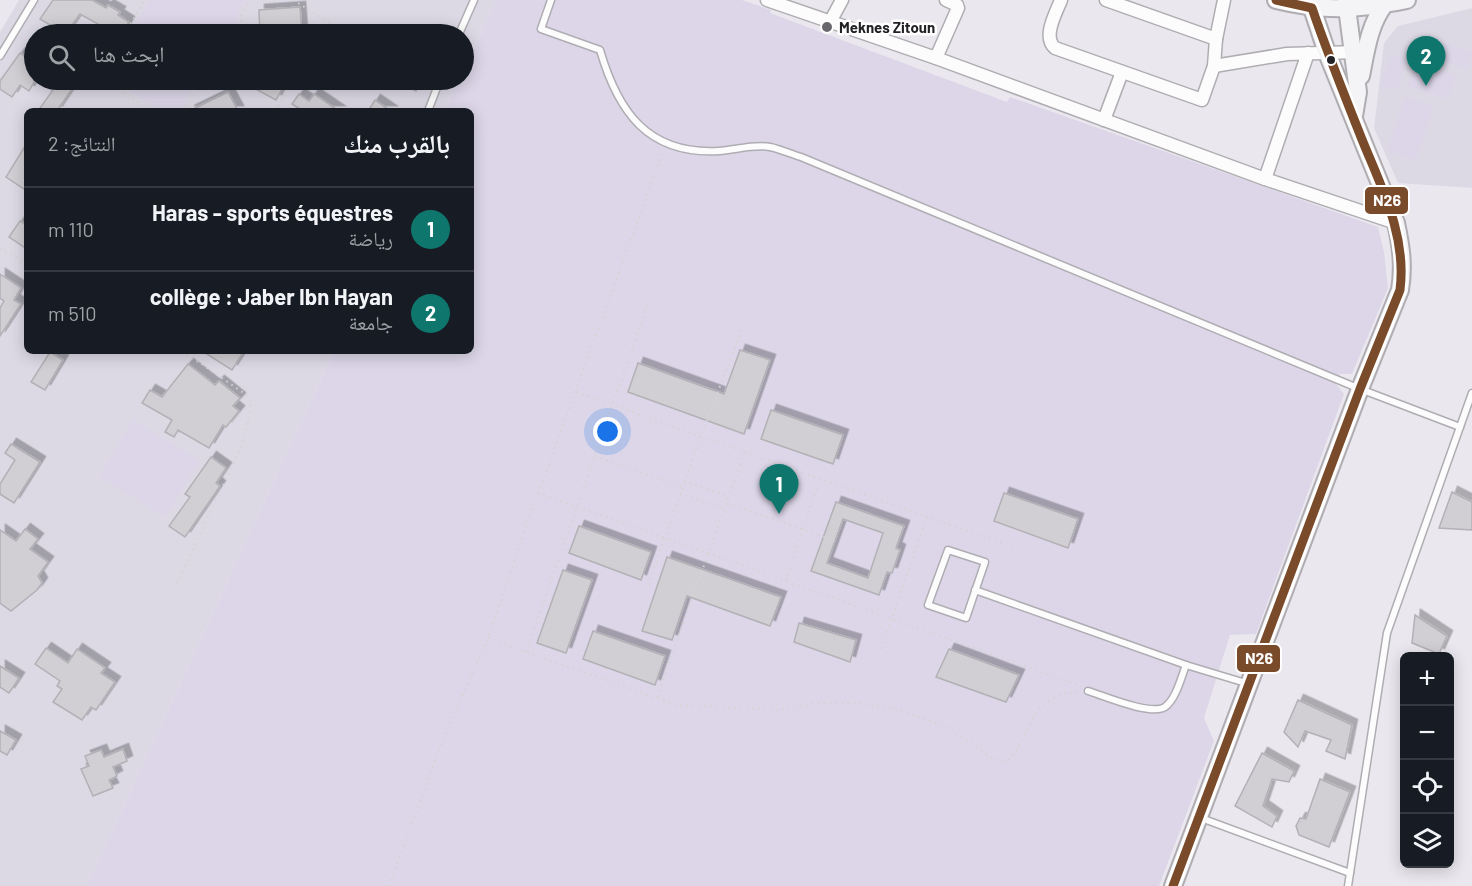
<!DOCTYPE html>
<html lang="ar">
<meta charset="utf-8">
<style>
:root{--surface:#171b24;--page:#20242c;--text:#f1f3f6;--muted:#9ea1a6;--line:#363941;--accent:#0f766e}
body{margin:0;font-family:Barlow,"Noto Naskh Arabic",sans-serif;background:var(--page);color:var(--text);direction:rtl}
.controls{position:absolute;right:18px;bottom:18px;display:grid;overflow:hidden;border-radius:9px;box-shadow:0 3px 15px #0003}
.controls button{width:54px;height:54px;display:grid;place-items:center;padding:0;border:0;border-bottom:2px solid var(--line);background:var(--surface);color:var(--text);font:30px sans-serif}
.you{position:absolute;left:608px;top:432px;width:21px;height:21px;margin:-15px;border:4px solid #fff;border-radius:50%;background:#1a73e8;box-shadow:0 0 0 9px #1a73e833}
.badge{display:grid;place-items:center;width:39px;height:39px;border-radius:50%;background:var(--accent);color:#fff;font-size:20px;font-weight:700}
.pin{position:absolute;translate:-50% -50px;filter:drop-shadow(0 2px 3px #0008)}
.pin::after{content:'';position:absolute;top:32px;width:21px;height:18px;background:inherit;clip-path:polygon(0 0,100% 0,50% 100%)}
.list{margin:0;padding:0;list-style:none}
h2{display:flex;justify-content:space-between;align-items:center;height:78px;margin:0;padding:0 24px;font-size:26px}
h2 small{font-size:20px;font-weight:400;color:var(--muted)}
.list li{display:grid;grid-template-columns:39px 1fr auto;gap:18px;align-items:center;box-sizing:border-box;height:84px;padding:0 24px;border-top:2px solid var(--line)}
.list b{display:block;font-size:22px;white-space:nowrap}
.list p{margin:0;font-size:20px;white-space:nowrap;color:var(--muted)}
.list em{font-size:20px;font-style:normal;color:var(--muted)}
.icon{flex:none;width:33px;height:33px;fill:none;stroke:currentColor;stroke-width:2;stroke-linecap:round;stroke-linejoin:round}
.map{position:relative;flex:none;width:1472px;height:886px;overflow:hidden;direction:ltr}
.search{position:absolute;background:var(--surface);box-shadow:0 3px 15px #0003;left:24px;top:24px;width:450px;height:66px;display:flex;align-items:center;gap:15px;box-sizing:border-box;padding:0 21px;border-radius:33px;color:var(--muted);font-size:22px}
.panel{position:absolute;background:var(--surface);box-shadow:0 3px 15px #0003;left:24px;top:108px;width:450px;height:246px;border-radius:9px;direction:rtl}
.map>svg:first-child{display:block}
.built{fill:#dcd9e5}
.green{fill:#dcd6e8}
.building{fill:#d1cfd4;stroke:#b2b1b5;stroke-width:1.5;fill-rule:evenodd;filter:url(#shadow)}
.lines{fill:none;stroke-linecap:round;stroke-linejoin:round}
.service-casing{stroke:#afadb2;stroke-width:9}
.minor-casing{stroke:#afadb2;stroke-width:15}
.secondary-casing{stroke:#afadb2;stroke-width:20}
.path{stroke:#d4d4d4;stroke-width:2;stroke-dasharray:1.5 4.5;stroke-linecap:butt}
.service{stroke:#fcfcfc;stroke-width:6}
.minor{stroke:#fcfcfc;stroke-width:12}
.secondary{stroke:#f4f4f6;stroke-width:16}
.bus-1-casing{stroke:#fff;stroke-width:14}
.bus-1{stroke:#7a4b2a;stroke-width:9}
.poi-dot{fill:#68676b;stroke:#fff;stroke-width:2}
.bus-dot{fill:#222125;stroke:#fff;stroke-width:2}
.labels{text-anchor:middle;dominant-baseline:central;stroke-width:5;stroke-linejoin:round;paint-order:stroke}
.poi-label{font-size:15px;font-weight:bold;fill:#222125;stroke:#fff;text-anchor:start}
.line-badge{stroke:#fff;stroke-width:2}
.badge-label{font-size:16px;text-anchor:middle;font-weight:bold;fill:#fff}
</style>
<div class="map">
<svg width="1472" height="886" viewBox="0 0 1472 886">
<defs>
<filter id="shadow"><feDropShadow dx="5.5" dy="-5.5" stdDeviation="0" flood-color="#0004"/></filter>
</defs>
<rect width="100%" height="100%" fill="#eae8ee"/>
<!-- built -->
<g class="built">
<polygon points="19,0 496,0 464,70 464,34 34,34 34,80 459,80 445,111 27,111 27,351 334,351 87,886 0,886 0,32"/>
<polygon points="1472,8 1472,188 1398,183 1374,128 1384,43 1398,26"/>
</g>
<!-- green -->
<g class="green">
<polygon points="150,0 246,0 237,15 237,34 129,34"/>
<polygon points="496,0 742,0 771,10 770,13 1007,102 1010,97 1378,227 1384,252 1388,288 1352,374 1340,374 1336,384 1344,394 1256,634 1230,635 1204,718 1214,741 1159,886 87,886 334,351 471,351 471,111 445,111 459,80 464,80 464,70"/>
<polygon points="1443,43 1472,52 1468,69 1438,59"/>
<polygon points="1391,54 1407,59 1397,90 1381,85"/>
<polygon points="1416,62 1456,76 1448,99 1408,86"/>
<polygon points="111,80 206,80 195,84 179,111 162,111"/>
<polygon points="1405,97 1434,106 1416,160 1387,151"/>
<polygon points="133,420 200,461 165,517 99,476"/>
</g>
<!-- building -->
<g class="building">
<polygon points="53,0 92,0 106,8 108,5 120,12 118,15 129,22 122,34 111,29 107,34 101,34 94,30 98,24 80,14 66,34 65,34 40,19"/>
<polygon points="300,7 302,34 260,34 259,10"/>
<polygon points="34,48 34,82 29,91 20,85 12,97 0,89 0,81 20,53 28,59"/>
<polygon points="60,80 78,80 57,111 38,111"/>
<polygon points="239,80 287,80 276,100"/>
<polygon points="395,80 422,80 416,91"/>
<polygon points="228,92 238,111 189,111"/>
<polygon points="299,94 309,101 314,94 339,111 303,111 292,104"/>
<polygon points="375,100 391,111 368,111"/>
<polygon points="27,143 27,191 6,177"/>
<polygon points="20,221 27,225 27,249 9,237"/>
<polygon points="0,274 21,288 14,300 21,304 0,336 0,308 4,301 0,298"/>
<polygon points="740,350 770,360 744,434 628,392 638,363 724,394"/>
<polygon points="202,351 244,351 232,370"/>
<polygon points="50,352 63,360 45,390 31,382"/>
<polygon points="188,364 215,385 219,381 240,398 233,406 239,411 226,427 223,425 209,448 178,430 174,437 165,432 172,420 142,403 150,390 162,397"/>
<polygon points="771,410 843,435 833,464 761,439"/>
<polygon points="11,444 40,462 14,503 0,494 0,484 15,460 5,453"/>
<polygon points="211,457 226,468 216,483 220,486 185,537 169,526 190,497 185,494"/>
<polygon points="1452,492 1472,502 1472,530 1439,528"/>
<polygon points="1004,493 1078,519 1068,548 994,521"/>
<path d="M836 502 904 526 896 548 900 550 892 573 887 572 879 595 811 571ZM843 519 883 533 868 578 827 563Z"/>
<polygon points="579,526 651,552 641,580 569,553"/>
<polygon points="25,529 38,539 30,549 48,562 38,576 42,583 37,590 11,611 0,603 0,530 16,541"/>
<polygon points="667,557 781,597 770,626 687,596 672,640 642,631"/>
<polygon points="563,570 592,580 566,653 537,643"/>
<polygon points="1415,615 1447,636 1439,654 1412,643"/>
<polygon points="799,623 856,640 850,662 794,642"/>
<polygon points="593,631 665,656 655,685 583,659"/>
<polygon points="46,648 68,663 77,649 105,668 101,673 115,682 96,710 91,707 82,720 53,702 62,689 57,686 60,681 35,664"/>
<polygon points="949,649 1019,675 1006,702 936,677"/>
<polygon points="0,666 19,678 9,693 0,687"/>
<polygon points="1298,700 1352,725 1345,759 1326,751 1331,740 1305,731 1298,747 1284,732"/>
<polygon points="0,731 16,740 7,755 0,751"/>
<polygon points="123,749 127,761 113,767 117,776 109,780 113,788 93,796 81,769 89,766 85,756 101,750 104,757"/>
<polygon points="1262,753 1294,771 1289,782 1272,779 1263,806 1277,816 1272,827 1235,806"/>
<polygon points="1320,779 1350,792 1329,847 1299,835 1296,826 1300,818 1306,819"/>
</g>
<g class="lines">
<defs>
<g id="service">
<path d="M551 0 541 29 600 50C618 112 648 155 719 151 735 150 754 144 770 147 780 149 791 154 801 157L1360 389 1460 427"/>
<polyline points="459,34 474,0"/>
<polyline points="0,56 34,0"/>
<polyline points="428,111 440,80"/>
<polygon points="948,550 985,562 966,618 928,605"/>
<polyline points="975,590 1186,665 1249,684"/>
<path d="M1088 691C1104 696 1151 716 1165 707 1176 699 1181 678 1186 665"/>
<polyline points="1201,818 1350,873"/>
<polyline points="1348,886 1387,633 1472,393"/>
</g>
<g id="minor">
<polyline points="767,0 936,58 1265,179 1396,223"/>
<path d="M1061 0C1056 13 1042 37 1055 48L1202 100 1214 66 1216 39 1224 0"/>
<polyline points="1106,0 1216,39"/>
<polyline points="830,22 842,0"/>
<polyline points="936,58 958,8 957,5 946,0"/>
<polyline points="1214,66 1287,54 1358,52"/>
<polyline points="1104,120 1122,72"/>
<polyline points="1265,179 1308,53"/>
</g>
<g id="secondary">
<path d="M1276 0C1325 12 1357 10 1407 0"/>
<polyline points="1346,0 1358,92 1354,116"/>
<path d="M1361 76C1366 51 1369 25 1385 4"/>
<path d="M1173 886 1360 389 1400 290C1404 266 1401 246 1396 223L1327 53 1312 8 1311 0"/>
</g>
</defs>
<!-- service casing -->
<use href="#service" class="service-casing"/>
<!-- minor casing -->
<use href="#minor" class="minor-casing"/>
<!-- secondary casing -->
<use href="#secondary" class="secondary-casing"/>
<!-- path -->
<g class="path">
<polyline points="293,0 329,22 322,34"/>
<polyline points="124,34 145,0"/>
<polyline points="241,34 241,15 250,0"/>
<polyline points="102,80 154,111"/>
<polyline points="183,111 196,88 214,80"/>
<polyline points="275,111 294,80"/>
<polyline points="0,248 27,264"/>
<polyline points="576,392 1016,548"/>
<polyline points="595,456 682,487"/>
<polyline points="684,481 729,497"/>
<polyline points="538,493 1081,686"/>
<polyline points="680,494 725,509"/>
<polyline points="727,503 835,541"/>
<polyline points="786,581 820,479"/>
<polyline points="177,583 242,445 251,409 250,399 248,396 200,363 177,351"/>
<polyline points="648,585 701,436 745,321"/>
<polyline points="488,638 676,705 776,710 815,703 860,703 900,710 949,728 992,758 1002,761 1007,760 1015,753 1037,711 1046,702 1062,694 1079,692"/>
<polyline points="881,649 927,516"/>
<polyline points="526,652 648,304"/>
<polyline points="657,697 745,451"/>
<polyline points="389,886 440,747 488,638 525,529 663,152"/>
</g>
<!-- service -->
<use href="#service" class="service"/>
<!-- minor -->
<use href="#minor" class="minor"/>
<!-- secondary -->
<use href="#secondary" class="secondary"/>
<defs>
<path id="bus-1" d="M1173 886 1360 389 1400 290C1407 235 1381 187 1361 137 1344 94 1327 52 1312 8L1276 0"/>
</defs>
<!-- bus-1 casing -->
<use href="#bus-1" class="bus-1-casing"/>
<!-- bus-1 -->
<use href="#bus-1" class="bus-1"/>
</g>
<!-- markers -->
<circle class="poi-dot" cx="827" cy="27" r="6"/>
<circle class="bus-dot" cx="1331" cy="60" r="5"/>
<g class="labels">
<!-- poi labels -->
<g class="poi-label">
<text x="839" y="27">Meknes Zitoun</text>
</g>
</g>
<g class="line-badge">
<rect x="1364" y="186" width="45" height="29" rx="6" fill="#7a4b2a"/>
<rect x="1236" y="644" width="45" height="29" rx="6" fill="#7a4b2a"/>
</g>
<g class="badge-label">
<text x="1387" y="206">N26</text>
<text x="1259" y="664">N26</text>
</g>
</svg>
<div class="controls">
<button>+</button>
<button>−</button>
<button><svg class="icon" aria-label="locate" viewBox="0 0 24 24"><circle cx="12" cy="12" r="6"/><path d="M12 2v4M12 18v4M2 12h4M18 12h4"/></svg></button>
<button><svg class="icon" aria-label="layers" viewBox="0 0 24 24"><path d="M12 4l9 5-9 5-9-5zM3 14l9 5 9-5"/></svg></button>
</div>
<div class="you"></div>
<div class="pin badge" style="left:779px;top:514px">1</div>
<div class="pin badge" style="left:1426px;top:86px">2</div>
<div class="search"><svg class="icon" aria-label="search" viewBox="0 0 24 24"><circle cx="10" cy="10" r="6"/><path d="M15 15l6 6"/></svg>ابحث هنا</div>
<section class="panel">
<h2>بالقرب منك<small>النتائج: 2</small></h2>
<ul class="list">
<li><span class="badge">1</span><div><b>Haras - sports équestres</b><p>رياضة</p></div><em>110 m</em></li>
<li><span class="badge">2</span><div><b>collège : Jaber Ibn Hayan</b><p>جامعة</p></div><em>510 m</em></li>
</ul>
</section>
</div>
